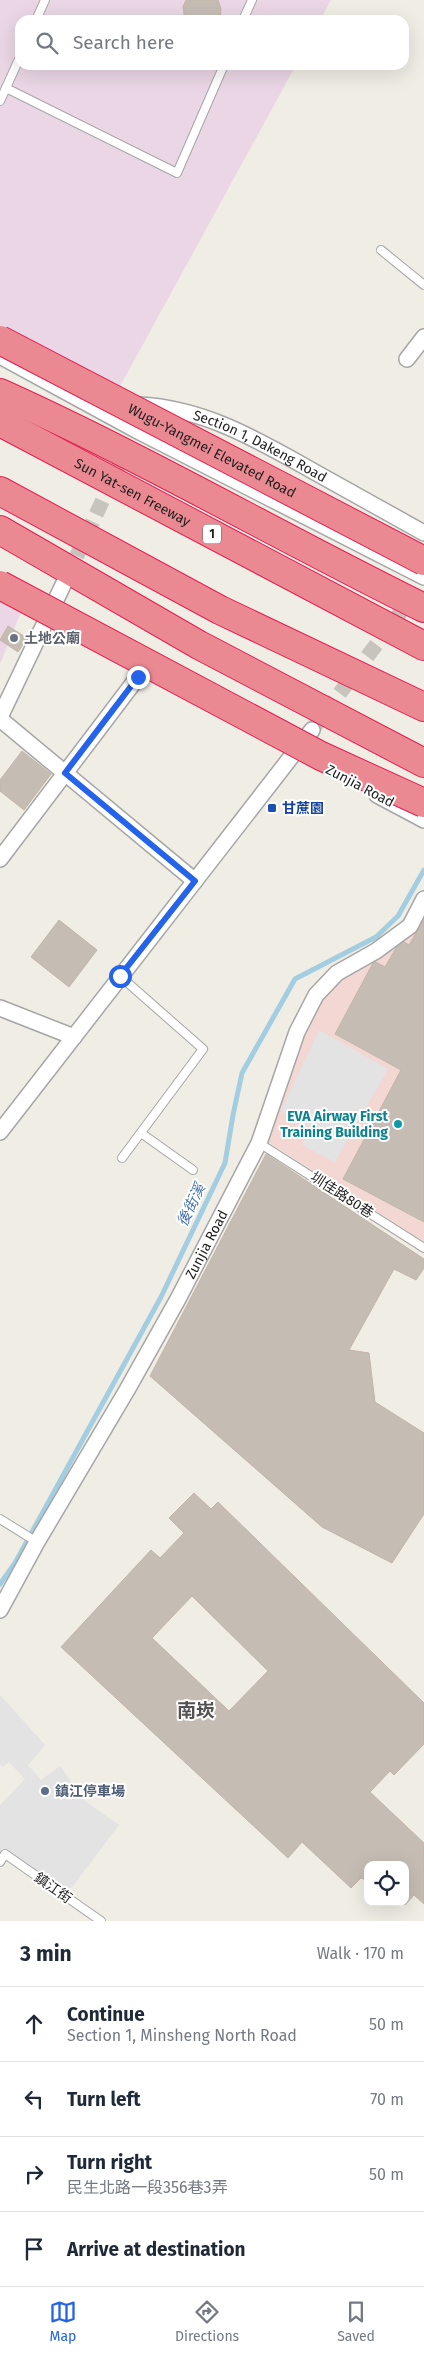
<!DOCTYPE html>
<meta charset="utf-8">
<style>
:root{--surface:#fff;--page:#f2f2f3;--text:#1f2937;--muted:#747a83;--line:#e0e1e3;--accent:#2563eb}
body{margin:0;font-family:"Fira Sans","Noto Sans TC",sans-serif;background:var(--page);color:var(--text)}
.controls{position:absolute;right:15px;bottom:15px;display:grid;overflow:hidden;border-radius:10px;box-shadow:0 5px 20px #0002}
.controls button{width:45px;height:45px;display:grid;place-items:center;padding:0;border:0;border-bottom:1px solid var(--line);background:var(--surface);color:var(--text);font:25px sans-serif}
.stop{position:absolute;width:15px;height:15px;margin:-11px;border:4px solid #2563eb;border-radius:50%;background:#fff}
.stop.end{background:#2563eb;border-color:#fff;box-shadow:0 1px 5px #0008}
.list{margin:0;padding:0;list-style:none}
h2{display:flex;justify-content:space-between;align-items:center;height:65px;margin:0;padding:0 20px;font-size:21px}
h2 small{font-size:16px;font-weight:400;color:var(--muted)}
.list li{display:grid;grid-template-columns:32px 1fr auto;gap:15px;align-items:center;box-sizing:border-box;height:75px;padding:0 20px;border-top:1px solid var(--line)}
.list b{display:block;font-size:19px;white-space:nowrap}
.list p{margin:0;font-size:16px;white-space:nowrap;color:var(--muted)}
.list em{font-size:16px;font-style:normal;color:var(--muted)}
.icon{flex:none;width:28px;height:28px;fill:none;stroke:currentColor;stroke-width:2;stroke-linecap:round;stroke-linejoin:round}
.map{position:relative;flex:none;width:424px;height:1921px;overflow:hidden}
.search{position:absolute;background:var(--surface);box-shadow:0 5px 20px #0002;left:15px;right:15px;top:15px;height:55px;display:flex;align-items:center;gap:12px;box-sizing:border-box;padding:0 18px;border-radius:15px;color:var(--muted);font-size:19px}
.sheet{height:365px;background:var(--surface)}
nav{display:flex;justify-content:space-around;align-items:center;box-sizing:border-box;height:70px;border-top:1px solid var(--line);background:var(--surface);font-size:14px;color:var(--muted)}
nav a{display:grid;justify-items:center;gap:2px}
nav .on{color:var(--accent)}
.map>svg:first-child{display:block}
.commercial{fill:#f2d7d3}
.industrial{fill:#ead6e4}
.parking{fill:#e3e3e3}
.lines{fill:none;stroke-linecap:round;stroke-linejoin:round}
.stream{stroke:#a3cde0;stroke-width:5}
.building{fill:#c5bcb4;stroke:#c3b5a6;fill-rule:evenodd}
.street-tunnel{stroke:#c6c4bd;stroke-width:15;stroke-dasharray:15 8;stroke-linecap:butt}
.lane-casing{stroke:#a6a6a6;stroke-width:10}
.street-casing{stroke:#a6a6a6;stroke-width:18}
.highway-casing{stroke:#e41c4f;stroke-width:30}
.lane{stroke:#fff;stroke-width:8}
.street{stroke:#fff;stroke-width:15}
.highway{stroke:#eb8992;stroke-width:28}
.highway-bridge-casing{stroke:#e41c4f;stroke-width:30;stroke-linecap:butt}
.highway-bridge{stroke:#eb8992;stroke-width:28}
.route{stroke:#2563eb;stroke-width:6}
.worship-dot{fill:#6b7280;stroke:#fff;stroke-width:2}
.transit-dot{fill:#1a4fb4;stroke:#fff;stroke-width:2}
.culture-dot{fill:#0f9aa8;stroke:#fff;stroke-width:2}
.service-dot{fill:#5c6f8a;stroke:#fff;stroke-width:2}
.labels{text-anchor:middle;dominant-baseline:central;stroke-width:4;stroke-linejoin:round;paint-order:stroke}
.shield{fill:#fff;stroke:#626262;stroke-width:1}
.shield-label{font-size:12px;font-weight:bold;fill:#1f1f1f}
.street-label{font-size:14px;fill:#1f1f1f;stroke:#fff}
.worship-label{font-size:14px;font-weight:bold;fill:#5b616d;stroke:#fff;text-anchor:start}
.transit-label{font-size:14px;font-weight:bold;fill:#164399;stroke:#fff;text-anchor:start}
.culture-label{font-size:14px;font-weight:bold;fill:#0d838f;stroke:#fff;text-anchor:end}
.service-label{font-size:14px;font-weight:bold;fill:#4e5e75;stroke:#fff;text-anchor:start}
.water-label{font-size:15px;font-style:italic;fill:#4673b4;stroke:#fff}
.district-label{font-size:19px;font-weight:bold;fill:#525252;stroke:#fff}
</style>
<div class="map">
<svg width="424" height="1921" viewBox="0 0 424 1921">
<rect width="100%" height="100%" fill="#f0ede5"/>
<!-- commercial -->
<polygon class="commercial" points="420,925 424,927 424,1242 262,1138 317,996 398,937"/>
<!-- industrial -->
<g class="industrial">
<polygon points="0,0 331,0 320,20 20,20 20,65 296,65 113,399 0,334"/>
<polygon points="0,595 23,607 0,664"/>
</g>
<!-- parking -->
<g class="parking">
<polygon points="319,1030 388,1069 335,1162 302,1145 311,1127 281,1111"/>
<polygon points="0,1695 45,1745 28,1765 41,1780 60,1766 85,1801 119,1825 66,1895 5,1853 0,1860 0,1805 25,1779 9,1762 3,1767 0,1765"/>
</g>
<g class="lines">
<!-- stream -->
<polyline class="stream" points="0,1584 15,1563 161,1297 225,1163 233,1115 242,1073 295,979 376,937 398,916 424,870"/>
</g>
<!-- building -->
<g class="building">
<polygon points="186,0 218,0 221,9 220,20 185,20 183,7"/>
<polygon points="8,626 27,638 18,652 0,640"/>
<polygon points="22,751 51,774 24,810 0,791 0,780"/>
<polygon points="424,919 424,1222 343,1179 401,1070 335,1034 373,963 376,962 385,967 396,948 404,942 409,945"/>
<polygon points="59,920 97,950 69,987 31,957"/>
<polygon points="266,1154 424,1259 424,1268 416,1280 394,1269 349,1350 369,1353 375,1402 424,1433 424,1514 392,1563 322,1527 150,1376"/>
<path d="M194 1493 211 1509 218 1502 424 1703V1744L394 1775 390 1771 370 1792 424 1843V1904L414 1895 405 1905V1865H368V1881L361 1878 351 1888 302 1842 288 1858 61 1647 151 1550 160 1558 184 1533 169 1518ZM192 1596 268 1671 229 1711 152 1638Z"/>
</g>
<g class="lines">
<!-- street-tunnel -->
<g class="street-tunnel">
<polyline points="67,577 127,448"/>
<polyline points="312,730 412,597"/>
</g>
<defs>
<g id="lane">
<polyline points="36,20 45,0"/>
<polyline points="243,20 252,0"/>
<polyline points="6,88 177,173 224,65"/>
<polyline points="0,101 20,57"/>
<polyline points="381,250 424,285"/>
<polyline points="120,976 203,1049 122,1158"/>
<polyline points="141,1133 193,1170"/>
<polyline points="259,1143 424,1248"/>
<polyline points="0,1519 37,1542"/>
<polyline points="0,1862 5,1854 101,1921"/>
</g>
<g id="street">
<polyline points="0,356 136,430 424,577"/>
<polyline points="407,359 424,337"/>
<path id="s1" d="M139 405C203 408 256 439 311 470 349 491 386 512 424 533"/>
<polyline points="0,717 64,583"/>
<polyline points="0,719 195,881"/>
<polyline points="377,795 424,820"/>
<polyline points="0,859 138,677"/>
<polyline points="0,1008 74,1037"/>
<polyline points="0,1132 312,730"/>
<path id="s2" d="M0 1610 37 1542 127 1390 178 1299 259 1143 297 1032 316 995 337 973 376 951 410 926 424 899"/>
</g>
<g id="highway">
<path d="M0 393C144 458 282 538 424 608"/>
<path id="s3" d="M0 422 424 646"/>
<polyline points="0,491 220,610 424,707"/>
<polyline points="0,530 199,645 424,763"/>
</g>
</defs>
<!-- lane casing -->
<use href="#lane" class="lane-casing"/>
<!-- street casing -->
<use href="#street" class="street-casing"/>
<!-- highway casing -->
<use href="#highway" class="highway-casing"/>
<!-- lane -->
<use href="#lane" class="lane"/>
<!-- street -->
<use href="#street" class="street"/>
<!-- highway -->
<use href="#highway" class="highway"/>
<defs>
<g id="highway-bridge">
<path id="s4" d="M0 340 424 561"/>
<polyline points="0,585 321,756 424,803"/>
</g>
</defs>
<!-- highway-bridge casing -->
<use href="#highway-bridge" class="highway-bridge-casing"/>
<!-- highway-bridge -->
<use href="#highway-bridge" class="highway-bridge"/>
</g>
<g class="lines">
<!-- route -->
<polyline class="route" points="120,976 195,881 65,773 138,677"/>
</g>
<!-- markers -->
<circle class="worship-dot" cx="14" cy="638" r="5"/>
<rect class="transit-dot" x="267" y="803" width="10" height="10" rx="2.5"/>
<circle class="culture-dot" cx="398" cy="1124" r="5"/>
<circle class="service-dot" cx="45" cy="1791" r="5"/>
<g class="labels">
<!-- shield labels -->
<rect class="shield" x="203" y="524.5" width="18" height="19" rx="4"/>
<g class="shield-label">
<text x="212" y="534">1</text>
</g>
<!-- street labels -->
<g class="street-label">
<text stroke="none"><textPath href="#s1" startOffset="129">Section 1, Dakeng Road</textPath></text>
<text stroke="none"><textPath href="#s4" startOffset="239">Wugu-Yangmei Elevated Road</textPath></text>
<text stroke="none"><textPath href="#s3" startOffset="150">Sun Yat-sen Freeway</textPath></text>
<text transform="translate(360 786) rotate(28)">Zunjia Road</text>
<text transform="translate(342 1195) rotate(33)">圳佳路80巷</text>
<text stroke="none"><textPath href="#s2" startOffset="420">Zunjia Road</textPath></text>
<text transform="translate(53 1888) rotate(35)">鎮江街</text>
</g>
<!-- worship labels -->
<g class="worship-label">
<text x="24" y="638">土地公廟</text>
</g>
<!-- transit labels -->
<g class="transit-label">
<text x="282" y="808">甘蔗園</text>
</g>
<!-- culture labels -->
<g class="culture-label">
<text x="388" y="1116">EVA Airway First<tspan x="388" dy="16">Training Building</tspan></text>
</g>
<!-- service labels -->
<g class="service-label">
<text x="55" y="1791">鎮江停車場</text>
</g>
<!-- water labels -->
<g class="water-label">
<text transform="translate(191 1205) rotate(-64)">後街溪</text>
</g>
<!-- district labels -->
<g class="district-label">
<text x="196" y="1710">南崁</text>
</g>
</g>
</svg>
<div class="controls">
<button><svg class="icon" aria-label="locate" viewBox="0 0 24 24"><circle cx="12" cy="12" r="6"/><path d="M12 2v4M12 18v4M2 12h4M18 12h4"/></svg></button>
</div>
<div class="stop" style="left:120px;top:976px"></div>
<div class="stop end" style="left:138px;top:677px"></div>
<div class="search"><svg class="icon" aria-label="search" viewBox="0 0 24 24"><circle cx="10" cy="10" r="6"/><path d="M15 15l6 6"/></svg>Search here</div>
</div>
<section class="sheet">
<h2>3 min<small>Walk · 170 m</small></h2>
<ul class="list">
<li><svg class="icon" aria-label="ahead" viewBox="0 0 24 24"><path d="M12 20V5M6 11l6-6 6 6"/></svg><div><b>Continue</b><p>Section 1, Minsheng North Road</p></div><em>50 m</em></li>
<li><svg class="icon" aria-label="left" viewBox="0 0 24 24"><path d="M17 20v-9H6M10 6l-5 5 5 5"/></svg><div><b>Turn left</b></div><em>70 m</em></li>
<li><svg class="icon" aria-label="right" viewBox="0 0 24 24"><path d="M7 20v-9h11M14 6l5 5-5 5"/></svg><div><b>Turn right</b><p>民生北路一段356巷3弄</p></div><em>50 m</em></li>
<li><svg class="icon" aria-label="arrive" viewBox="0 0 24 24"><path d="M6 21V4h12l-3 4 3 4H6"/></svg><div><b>Arrive at destination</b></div></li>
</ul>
</section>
<nav>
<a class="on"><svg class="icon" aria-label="map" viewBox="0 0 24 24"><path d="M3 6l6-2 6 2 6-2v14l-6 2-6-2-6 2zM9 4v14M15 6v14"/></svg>Map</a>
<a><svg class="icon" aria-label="directions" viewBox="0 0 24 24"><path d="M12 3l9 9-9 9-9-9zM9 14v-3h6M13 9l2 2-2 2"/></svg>Directions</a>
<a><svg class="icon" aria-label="saved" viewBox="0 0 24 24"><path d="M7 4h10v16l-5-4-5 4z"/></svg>Saved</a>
</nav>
